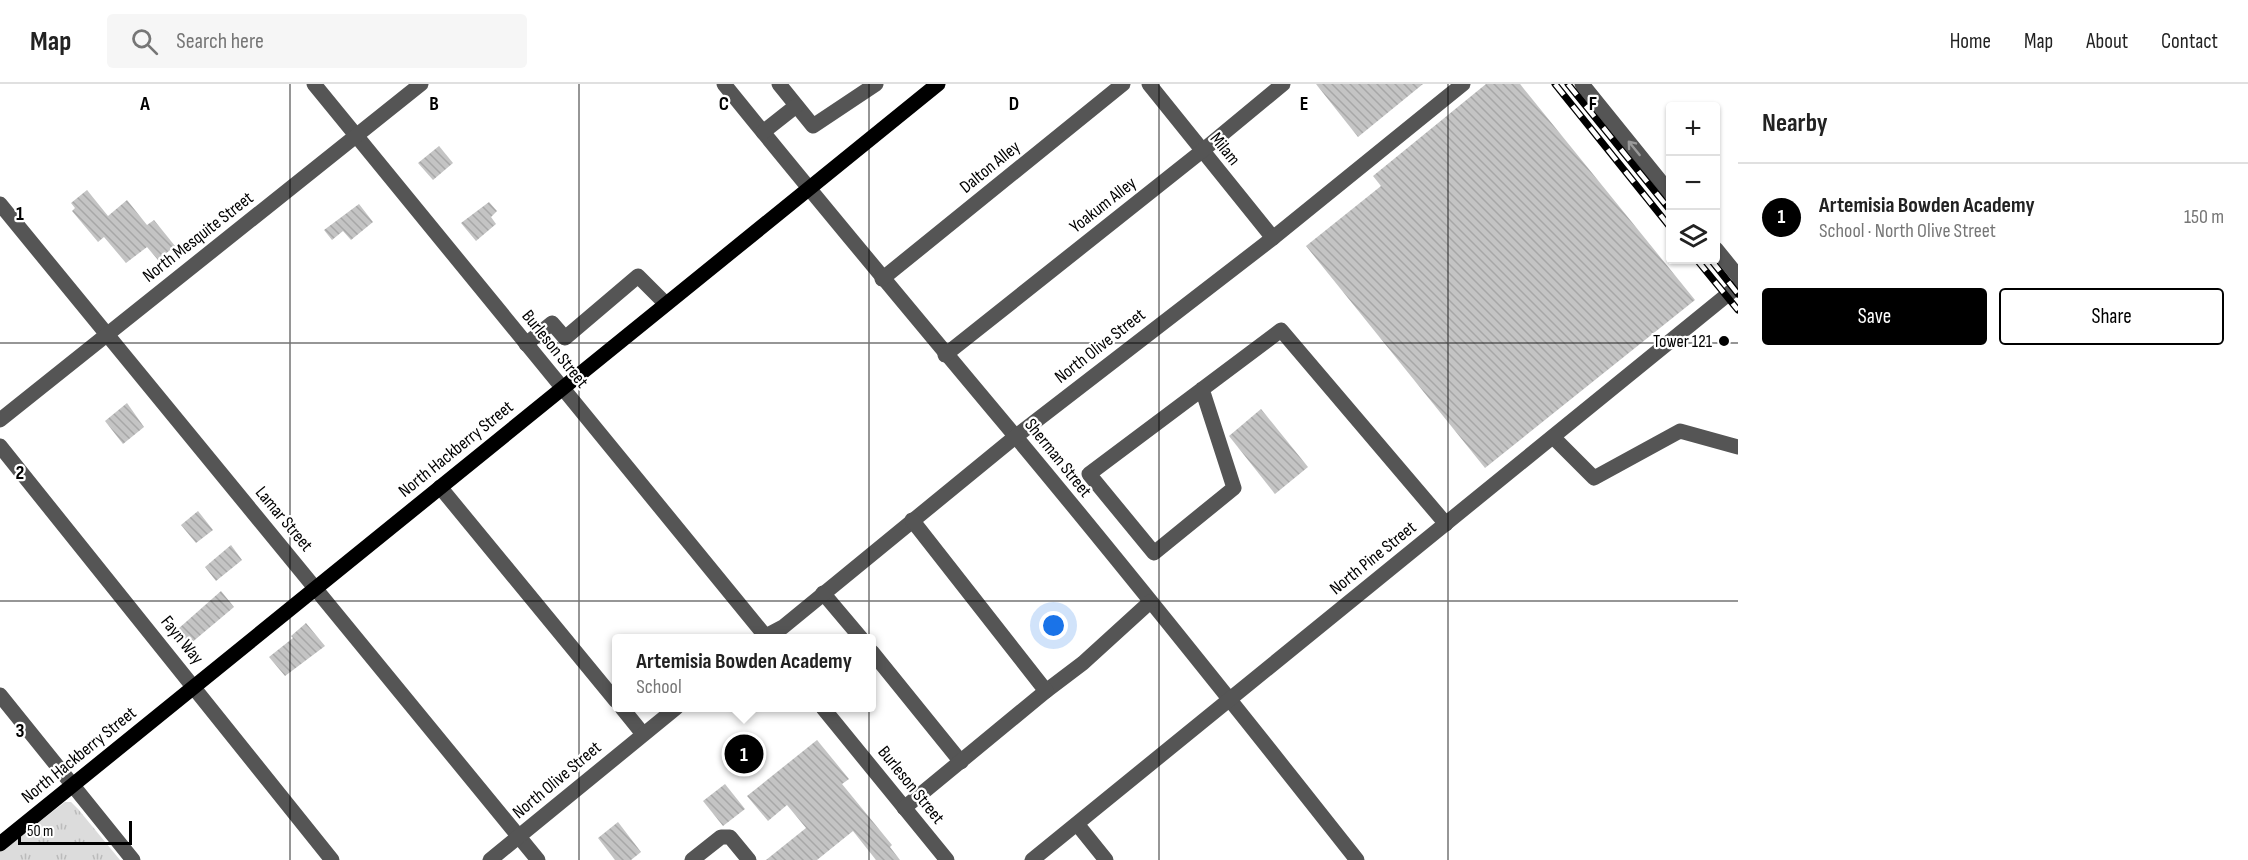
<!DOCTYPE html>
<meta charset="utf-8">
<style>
:root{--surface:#fff;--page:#f6f6f6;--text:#222;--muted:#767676;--line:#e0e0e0;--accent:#000}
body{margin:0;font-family:"Sofia Sans Condensed",sans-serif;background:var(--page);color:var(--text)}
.controls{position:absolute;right:18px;top:18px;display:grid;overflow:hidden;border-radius:6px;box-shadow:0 2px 4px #0004}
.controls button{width:54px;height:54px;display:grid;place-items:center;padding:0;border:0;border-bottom:2px solid var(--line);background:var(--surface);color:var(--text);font:30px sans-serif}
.scale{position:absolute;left:18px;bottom:15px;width:114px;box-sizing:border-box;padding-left:6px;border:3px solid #000;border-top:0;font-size:16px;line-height:21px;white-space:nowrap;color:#000;-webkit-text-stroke:4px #fff;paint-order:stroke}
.you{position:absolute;left:1054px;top:542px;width:21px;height:21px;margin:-15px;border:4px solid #fff;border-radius:50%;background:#1a73e8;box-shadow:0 0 0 9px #1a73e833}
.badge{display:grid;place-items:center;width:39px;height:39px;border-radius:50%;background:var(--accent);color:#fff;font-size:20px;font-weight:700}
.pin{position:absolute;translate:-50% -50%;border:3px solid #fff;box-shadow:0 2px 6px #0006}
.popup{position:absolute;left:612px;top:550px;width:264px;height:78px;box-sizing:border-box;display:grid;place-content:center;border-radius:6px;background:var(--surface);filter:drop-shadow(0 2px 4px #0005);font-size:20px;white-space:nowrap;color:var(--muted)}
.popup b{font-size:22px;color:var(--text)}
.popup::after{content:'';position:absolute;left:50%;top:100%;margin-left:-12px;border:12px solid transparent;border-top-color:var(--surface)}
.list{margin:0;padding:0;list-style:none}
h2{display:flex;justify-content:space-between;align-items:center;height:78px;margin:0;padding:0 24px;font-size:26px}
h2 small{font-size:20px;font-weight:400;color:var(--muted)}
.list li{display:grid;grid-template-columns:39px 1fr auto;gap:18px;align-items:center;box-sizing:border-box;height:108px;padding:0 24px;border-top:2px solid var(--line)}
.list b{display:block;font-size:22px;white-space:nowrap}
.list p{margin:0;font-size:20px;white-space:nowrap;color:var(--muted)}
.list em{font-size:20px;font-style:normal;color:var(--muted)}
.actions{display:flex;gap:12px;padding:18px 24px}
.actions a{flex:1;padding:14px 0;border:2px solid var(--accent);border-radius:6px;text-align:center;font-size:21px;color:var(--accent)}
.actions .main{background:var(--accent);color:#fff}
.icon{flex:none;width:33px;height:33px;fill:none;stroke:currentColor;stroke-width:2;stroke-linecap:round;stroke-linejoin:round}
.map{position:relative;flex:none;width:1738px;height:776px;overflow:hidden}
header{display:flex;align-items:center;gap:36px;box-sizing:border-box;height:84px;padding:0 30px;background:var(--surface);border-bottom:2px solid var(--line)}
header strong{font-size:28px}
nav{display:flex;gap:33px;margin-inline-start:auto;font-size:21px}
.search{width:420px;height:54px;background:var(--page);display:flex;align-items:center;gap:15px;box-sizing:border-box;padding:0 21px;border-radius:6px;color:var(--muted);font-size:22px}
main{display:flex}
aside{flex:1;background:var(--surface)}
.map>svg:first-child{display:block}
.park{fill:url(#park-tufts)}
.building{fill:url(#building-back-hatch)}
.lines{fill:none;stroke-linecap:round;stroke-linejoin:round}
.minor{stroke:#555;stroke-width:15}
.major{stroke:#000;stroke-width:15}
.rail-casing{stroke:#000;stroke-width:7}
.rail{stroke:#fff;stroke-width:4.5;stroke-dasharray:14;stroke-linecap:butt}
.oneway{stroke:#999}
.grid{fill:none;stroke:#000;stroke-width:1.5;stroke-opacity:0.55}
.poi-dot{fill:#000;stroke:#fff;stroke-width:2}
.labels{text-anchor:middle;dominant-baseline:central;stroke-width:4.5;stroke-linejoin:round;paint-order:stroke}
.street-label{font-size:18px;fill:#000;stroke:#fff}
.poi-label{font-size:18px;fill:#000;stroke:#fff;text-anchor:end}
.grid-label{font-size:20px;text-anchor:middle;font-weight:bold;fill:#000;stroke:#fff;stroke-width:4.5;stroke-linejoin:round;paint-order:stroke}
</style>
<header>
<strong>Map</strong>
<div class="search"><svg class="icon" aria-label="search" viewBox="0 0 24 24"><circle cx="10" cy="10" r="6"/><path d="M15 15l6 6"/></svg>Search here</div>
<nav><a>Home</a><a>Map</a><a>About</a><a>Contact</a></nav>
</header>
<main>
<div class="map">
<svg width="1738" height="776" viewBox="0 0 1738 776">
<defs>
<pattern id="park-tufts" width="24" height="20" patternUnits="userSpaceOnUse" patternTransform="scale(1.5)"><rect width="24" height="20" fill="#dcdcdc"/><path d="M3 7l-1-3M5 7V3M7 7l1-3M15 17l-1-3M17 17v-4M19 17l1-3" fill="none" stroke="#bbb"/></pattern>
<pattern id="building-back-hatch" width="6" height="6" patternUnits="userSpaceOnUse" patternTransform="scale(1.5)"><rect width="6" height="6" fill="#c4c4c4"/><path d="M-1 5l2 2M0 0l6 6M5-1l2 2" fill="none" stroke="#a7a7a7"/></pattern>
</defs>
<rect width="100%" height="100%" fill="#fff"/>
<!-- park -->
<polygon class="park" points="65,718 71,718 78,725 120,776 0,776 0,768"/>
<!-- building -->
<g class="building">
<polygon points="1316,0 1423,0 1358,53"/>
<polygon points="1486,0 1520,0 1695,216 1485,384 1306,162 1381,102 1373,92"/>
<polygon points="439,62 453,79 433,96 418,79"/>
<polygon points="87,106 108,132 127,116 147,141 154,136 175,162 158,176 147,163 126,179 104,153 98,158 72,127 75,124 71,119"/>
<polygon points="489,118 497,127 491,133 496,140 476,157 461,139"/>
<polygon points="359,120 373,138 351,156 343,147 332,156 324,146"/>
<polygon points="127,319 144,343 123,360 105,337"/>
<polygon points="1261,325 1308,383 1275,410 1229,352"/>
<polygon points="198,427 213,446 196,459 181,441"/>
<polygon points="231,461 242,476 216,497 205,483"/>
<polygon points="221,507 234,523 190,560 178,545"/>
<polygon points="306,539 325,562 285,592 269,573 293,554 291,552"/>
<polygon points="817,656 849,695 842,700 892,761 890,763 900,776 876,776 853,747 817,776 766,776 806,744 787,721 768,737 747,712"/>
<polygon points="725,700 745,725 723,742 703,717"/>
<polygon points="618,738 641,768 631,776 615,776 598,754"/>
</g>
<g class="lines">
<!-- minor -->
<g class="minor">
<polyline points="314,0 767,554"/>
<path d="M724 0C820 119 918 236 1016 353 1132 492 1245 634 1357 776"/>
<polyline points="779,0 813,42 876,0"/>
<polyline points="1149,0 1273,154"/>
<polyline points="1582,0 1670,109"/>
<polyline points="763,48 796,22"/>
<polyline points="0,120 538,776"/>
<polyline points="1716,165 1738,192"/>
<polyline points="882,195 1123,0"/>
<polyline points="526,260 552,239 565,254 638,192 666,220"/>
<polyline points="945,271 1202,67 1283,0"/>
<polyline points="1202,305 1234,404 1154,469 1089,390 1281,246 1446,440"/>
<polyline points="0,336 421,0"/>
<polyline points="1553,353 1594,394 1680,347 1738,363"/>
<polyline points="0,362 332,776"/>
<polyline points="440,403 616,617"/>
<polyline points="823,509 861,554"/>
<polyline points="762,554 783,543 1015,353 1273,154 1463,0"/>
<polyline points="872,568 961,678"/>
<polyline points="1046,607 1083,579 1150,518"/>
<polyline points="0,611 133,776"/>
<polyline points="622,624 643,650"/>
<polyline points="823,624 947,776"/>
<polyline points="904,724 1046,607 912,436"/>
<polyline points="1077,740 1106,776"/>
<polyline points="490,776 676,624"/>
<polyline points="692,776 721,753 730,753 749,776"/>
<polyline points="1032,776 1738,202"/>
</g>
<!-- major -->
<polyline class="major" points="0,760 938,0"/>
<defs>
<g id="rail">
<polyline points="1555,0 1670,143"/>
<polyline points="1568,0 1670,126"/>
<polyline points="1697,176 1738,226"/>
<polyline points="1711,176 1738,210"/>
</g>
</defs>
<!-- rail casing -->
<use href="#rail" class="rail-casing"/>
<!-- rail -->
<use href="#rail" class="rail"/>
</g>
<!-- one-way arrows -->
<defs><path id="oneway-shaft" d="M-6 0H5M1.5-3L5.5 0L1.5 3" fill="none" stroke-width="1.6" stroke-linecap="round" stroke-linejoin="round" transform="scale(1.5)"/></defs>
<use class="oneway" href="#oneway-shaft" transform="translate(1634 64) rotate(-129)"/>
<!-- grid -->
<path class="grid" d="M290 0V776M579 0V776M869 0V776M1159 0V776M1448 0V776M0 259H1738M0 517H1738"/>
<!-- markers -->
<circle class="poi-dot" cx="1724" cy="257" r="6"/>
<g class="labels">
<!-- street labels -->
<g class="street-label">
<text transform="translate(1225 65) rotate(51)">Milam</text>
<text transform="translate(990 83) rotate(-39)">Dalton Alley</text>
<text transform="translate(1103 121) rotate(-38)">Yoakum Alley</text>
<text transform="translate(198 153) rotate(-38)">North Mesquite Street</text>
<text transform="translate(1100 262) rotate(-38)">North Olive Street</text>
<text transform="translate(555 265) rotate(51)">Burleson Street</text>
<text transform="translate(456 365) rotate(-39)">North Hackberry Street</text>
<text transform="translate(1058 374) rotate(51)">Sherman Street</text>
<text transform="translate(284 435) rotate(50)">Lamar Street</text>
<text transform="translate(1373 474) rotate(-39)">North Pine Street</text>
<text transform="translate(182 556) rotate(51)">Fayn Way</text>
<text transform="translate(79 671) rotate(-39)">North Hackberry Street</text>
<text transform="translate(557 696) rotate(-40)">North Olive Street</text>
<text transform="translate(911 701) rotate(51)">Burleson Street</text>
</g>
<!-- poi labels -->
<g class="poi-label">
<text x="1712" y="257">Tower 121</text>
</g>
</g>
<g class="grid-label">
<text x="145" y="26">A</text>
<text x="434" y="26">B</text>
<text x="724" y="26">C</text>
<text x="1014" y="26">D</text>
<text x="1304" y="26">E</text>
<text x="1593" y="26">F</text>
<text x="20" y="136">1</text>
<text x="20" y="395">2</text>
<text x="20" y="653">3</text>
</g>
</svg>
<div class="controls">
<button>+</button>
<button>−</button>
<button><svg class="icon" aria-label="layers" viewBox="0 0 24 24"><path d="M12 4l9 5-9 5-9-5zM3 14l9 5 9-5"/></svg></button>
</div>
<div class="scale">50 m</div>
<div class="you"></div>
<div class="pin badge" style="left:744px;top:670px">1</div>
<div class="popup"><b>Artemisia Bowden Academy</b>School</div>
</div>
<aside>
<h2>Nearby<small></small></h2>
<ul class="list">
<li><span class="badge">1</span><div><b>Artemisia Bowden Academy</b><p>School · North Olive Street</p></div><em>150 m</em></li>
</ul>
<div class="actions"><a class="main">Save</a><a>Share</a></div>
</aside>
</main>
